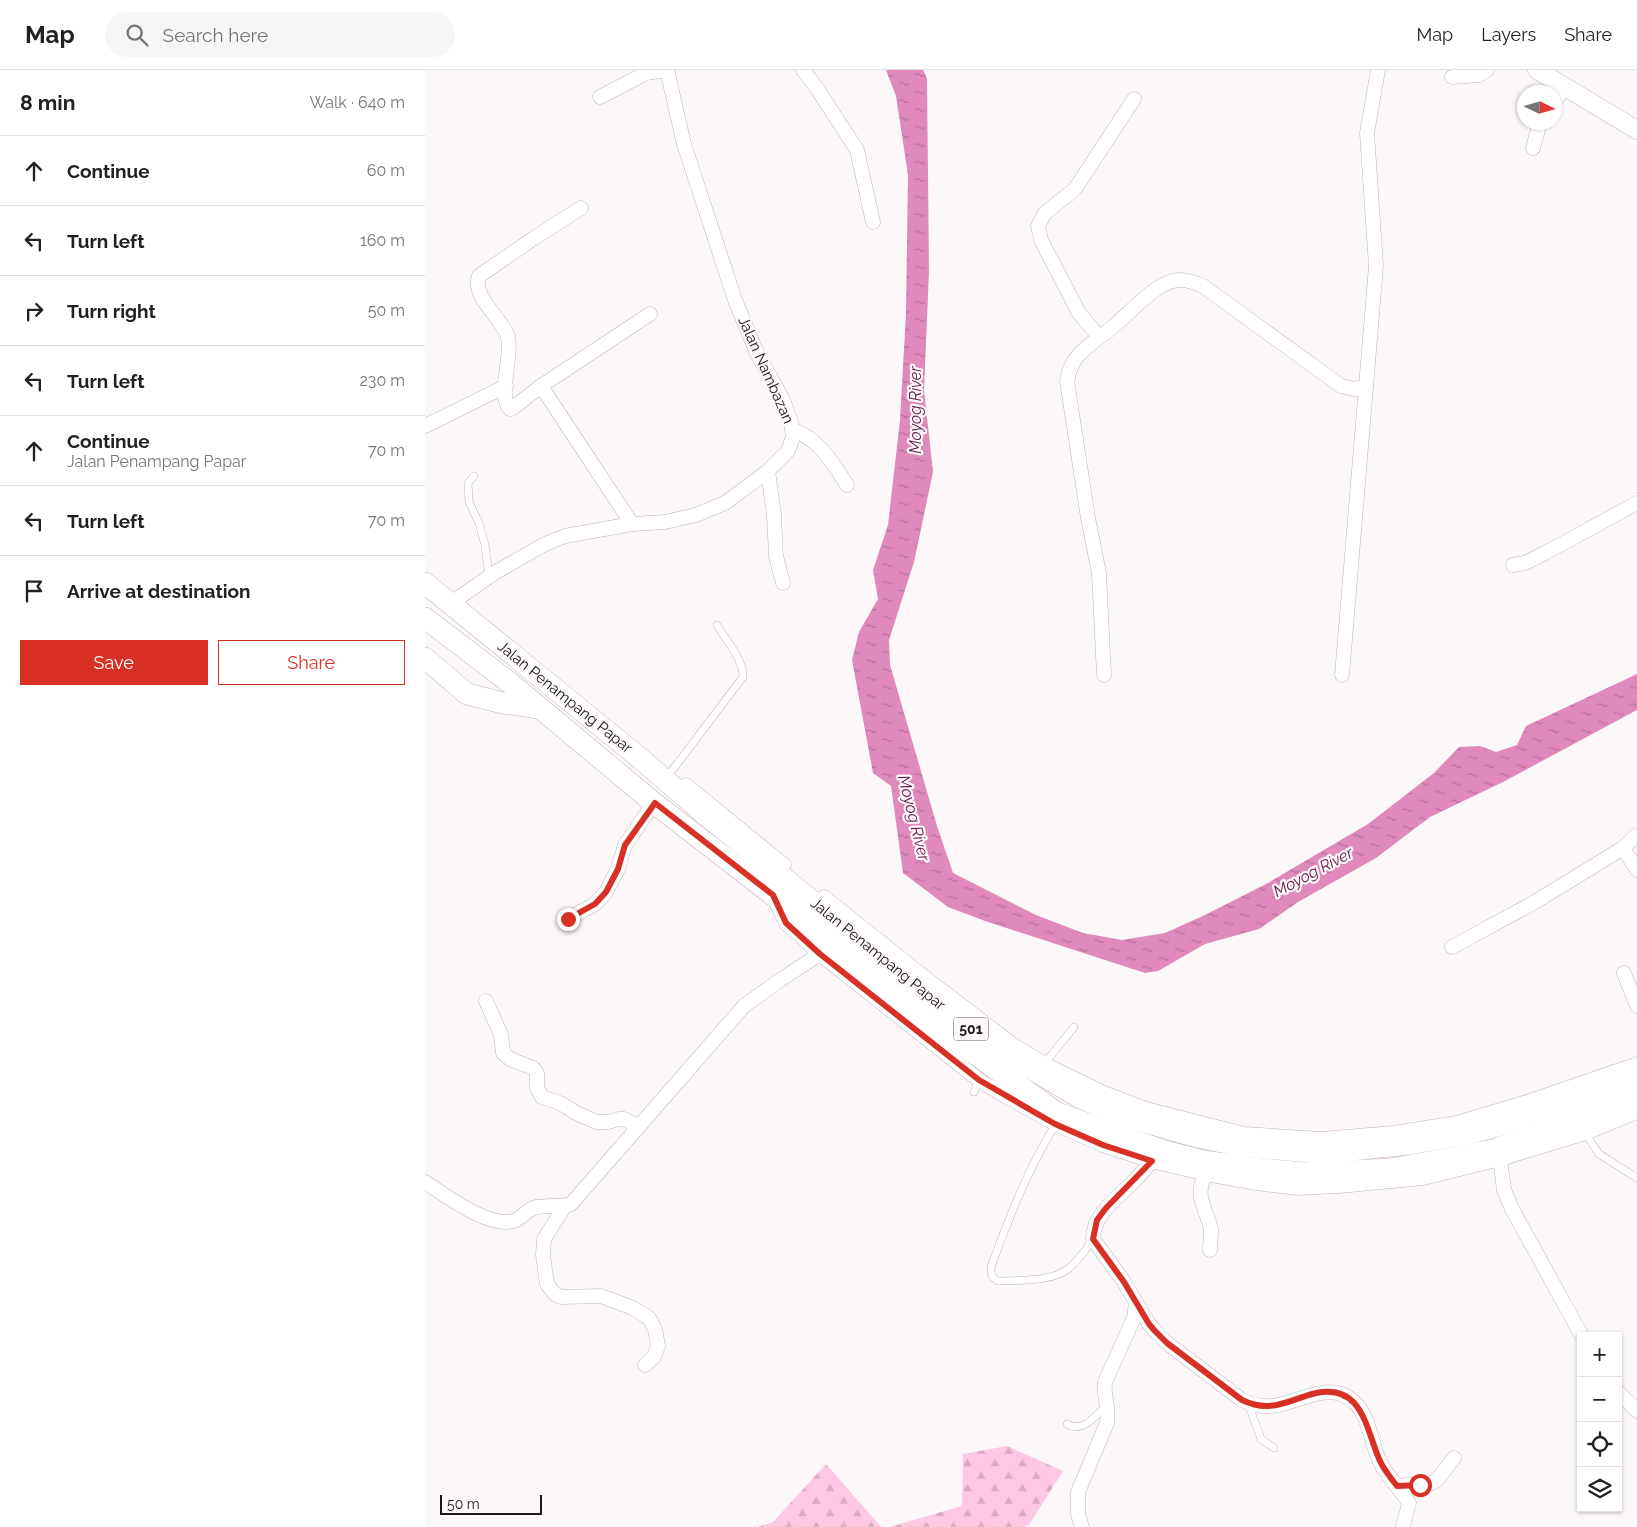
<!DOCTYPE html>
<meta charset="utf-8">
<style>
:root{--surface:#fff;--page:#f6f6f6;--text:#202124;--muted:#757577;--line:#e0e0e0;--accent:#d93025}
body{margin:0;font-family:Raleway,sans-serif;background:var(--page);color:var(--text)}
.controls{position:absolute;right:15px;bottom:15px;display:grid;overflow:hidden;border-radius:0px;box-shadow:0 1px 4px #0004}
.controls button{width:45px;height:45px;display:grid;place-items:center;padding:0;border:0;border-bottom:1px solid var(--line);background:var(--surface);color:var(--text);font:25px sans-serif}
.compass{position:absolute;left:1092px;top:15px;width:45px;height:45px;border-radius:50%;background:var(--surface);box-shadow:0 1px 4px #0004;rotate:95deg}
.scale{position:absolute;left:15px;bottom:12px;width:102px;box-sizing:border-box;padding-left:5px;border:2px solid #1d1519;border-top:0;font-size:14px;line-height:18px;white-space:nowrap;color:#1d1519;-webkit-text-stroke:4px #fcf7f9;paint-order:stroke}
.stop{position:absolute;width:15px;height:15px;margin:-11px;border:4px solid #d93025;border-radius:50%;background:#fff}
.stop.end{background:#d93025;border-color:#fff;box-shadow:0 1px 5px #0008}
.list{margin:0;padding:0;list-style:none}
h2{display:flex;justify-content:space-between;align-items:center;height:65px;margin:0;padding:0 20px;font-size:21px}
h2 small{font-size:16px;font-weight:400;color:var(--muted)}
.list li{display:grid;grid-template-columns:32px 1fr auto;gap:15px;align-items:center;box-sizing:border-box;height:70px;padding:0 20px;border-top:1px solid var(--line)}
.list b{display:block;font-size:19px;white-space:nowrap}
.list p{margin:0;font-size:16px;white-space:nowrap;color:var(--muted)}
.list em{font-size:16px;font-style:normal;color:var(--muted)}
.actions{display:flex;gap:10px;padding:15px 20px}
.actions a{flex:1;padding:11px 0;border:1px solid var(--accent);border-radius:0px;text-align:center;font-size:18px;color:var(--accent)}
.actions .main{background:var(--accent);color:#fff}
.icon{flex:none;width:28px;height:28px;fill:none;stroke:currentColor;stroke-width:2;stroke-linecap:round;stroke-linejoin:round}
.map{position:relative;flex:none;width:1212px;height:1457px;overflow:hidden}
header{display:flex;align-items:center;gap:30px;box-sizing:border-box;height:70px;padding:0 25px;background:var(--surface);border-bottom:1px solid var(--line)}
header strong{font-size:24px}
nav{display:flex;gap:28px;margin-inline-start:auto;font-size:18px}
.search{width:350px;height:45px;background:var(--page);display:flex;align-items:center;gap:12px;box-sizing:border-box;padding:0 18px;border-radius:28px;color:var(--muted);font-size:19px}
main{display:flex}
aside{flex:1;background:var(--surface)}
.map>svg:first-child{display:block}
.forest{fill:url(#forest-firs)}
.water{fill:url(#water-ripples)}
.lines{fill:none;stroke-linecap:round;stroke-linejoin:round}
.service-casing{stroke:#c6b0bb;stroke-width:8}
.minor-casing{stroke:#c6b0bb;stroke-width:15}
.tertiary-casing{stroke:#c6b0bb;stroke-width:19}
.primary-casing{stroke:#c6b0bb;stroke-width:22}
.service{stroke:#fff;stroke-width:7}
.minor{stroke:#fff;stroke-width:14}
.tertiary{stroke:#fff;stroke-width:18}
.primary{stroke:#fff;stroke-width:21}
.route{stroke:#d93025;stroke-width:6}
.labels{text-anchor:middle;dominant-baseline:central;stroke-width:4.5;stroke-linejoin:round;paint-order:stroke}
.shield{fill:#fcf7f9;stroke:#60595c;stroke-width:1}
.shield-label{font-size:14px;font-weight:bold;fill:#1d1519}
.street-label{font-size:15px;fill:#1d1519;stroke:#fcf7f9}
.water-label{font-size:16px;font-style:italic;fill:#621547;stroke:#fcf7f9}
</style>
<header>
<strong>Map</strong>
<div class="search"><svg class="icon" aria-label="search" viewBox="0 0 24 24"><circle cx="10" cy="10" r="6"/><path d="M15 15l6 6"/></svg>Search here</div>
<nav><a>Map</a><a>Layers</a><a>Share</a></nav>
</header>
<main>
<aside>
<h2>8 min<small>Walk · 640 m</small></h2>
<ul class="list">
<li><svg class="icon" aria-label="ahead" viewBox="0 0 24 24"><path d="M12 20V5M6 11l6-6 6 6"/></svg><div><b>Continue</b></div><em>60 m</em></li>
<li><svg class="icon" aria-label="left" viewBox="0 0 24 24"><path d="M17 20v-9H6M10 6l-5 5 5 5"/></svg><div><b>Turn left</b></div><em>160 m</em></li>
<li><svg class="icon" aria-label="right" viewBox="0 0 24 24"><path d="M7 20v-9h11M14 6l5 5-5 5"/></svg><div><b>Turn right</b></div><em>50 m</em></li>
<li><svg class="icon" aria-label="left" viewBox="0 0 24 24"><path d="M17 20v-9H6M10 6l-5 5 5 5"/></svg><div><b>Turn left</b></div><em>230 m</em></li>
<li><svg class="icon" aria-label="ahead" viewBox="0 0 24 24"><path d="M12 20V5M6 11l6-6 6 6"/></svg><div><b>Continue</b><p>Jalan Penampang Papar</p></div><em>70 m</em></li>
<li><svg class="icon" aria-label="left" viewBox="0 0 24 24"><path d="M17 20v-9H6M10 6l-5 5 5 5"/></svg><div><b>Turn left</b></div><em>70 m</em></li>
<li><svg class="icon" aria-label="arrive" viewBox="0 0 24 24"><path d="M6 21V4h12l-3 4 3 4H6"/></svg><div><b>Arrive at destination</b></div></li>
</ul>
<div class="actions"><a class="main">Save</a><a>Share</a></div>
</aside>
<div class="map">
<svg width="1212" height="1457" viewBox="0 0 1212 1457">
<defs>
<pattern id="forest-firs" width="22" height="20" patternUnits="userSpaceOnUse" patternTransform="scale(1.25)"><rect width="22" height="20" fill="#fec8e5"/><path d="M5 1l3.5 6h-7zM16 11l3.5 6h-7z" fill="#d9abc4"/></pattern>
<pattern id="water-ripples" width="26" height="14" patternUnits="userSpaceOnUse" patternTransform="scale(1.25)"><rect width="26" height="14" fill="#e089bb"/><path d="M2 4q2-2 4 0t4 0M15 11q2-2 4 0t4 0" fill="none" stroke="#b56f97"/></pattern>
</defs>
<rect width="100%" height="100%" fill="#fcf7f9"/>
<!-- forest -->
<g class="forest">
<polygon points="582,1376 638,1401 604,1455 599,1457 464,1457 537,1436 538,1384"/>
<polygon points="401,1394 456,1457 333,1457 348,1452"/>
</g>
<!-- water -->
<polygon class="water" points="461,0 498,0 502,8 504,201 499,320 508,402 489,492 464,570 465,595 512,756 528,803 611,845 658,863 697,870 740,863 780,845 843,813 943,754 1009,703 1034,677 1055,676 1071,682 1092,675 1101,656 1212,604 1212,640 1078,712 1005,747 951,788 873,832 834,859 780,874 733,901 720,903 560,851 523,837 478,803 466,716 448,703 427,590 434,562 453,529 448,500 463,455 475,350 481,244 483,105 471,26"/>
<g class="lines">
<defs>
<g id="service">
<polyline points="49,406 43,413 44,432 54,453 60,475 64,506"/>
<path d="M246 702 318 607C319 590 300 569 292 555"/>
<polyline points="619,994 649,957"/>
<polyline points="549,1022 554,1010"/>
<path d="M631 1054C603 1098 584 1148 566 1197 566 1204 566 1207 573 1211 593 1210 626 1212 643 1199 653 1192 661 1179 668 1169"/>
<polyline points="1160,1063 1174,1084 1212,1108"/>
<polyline points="823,1333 836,1369 849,1378"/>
<path d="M642 1354C658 1364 671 1345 682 1335"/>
</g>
<g id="minor">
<polyline points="378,0 391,17 432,80 448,152"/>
<polyline points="1027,7 1054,5 1062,0"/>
<polyline points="175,27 221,3 240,0"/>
<polyline points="1130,31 1140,17"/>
<polyline points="1108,78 1115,52"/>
<polyline points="674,267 654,243 616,170 613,156 620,143 650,119 709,29"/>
<path d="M116 316 88 338 85 339C72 326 88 286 83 267 77 248 46 226 54 206L109 168 156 138"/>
<polyline points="0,356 81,316"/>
<path d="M368 360C393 368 408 393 422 415"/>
<polyline points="343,401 349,445 351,486 358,513"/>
<polyline points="207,454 116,316 225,244"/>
<polyline points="1088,495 1100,493 1120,483 1212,433"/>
<polyline points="26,533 71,502 120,474 140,466 207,454 240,452 271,445 300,433 343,401 363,381 368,367 366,352 358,330 332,283 310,230 259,74 242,0"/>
<path d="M679 605 674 503 663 448 642 311C644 301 646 294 652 287 663 274 678 265 690 255 707 241 728 216 748 211 758 208 769 212 778 216L916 316 929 319 941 317"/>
<polyline points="917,605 951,196 942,63 953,0"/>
<polyline points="261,715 359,795"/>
<polyline points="1212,765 1198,778 1212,800"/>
<polyline points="399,827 498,906 587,974 619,994 679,1023 721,1039 819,1064 896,1069 969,1063 1032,1053 1102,1032 1212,994"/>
<polyline points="350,830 361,853 395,884 554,1010 582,1027 631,1054 678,1075 727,1091 781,1104 832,1113 873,1118 914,1116 998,1108 1075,1089 1160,1063 1212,1042"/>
<polyline points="143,849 170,834 181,822 193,799 200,775 229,733"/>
<polyline points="1027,877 1110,832 1198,778"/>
<polyline points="1199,903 1212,936"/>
<polyline points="61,931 76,965 78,983 85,989 108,998 112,1003 112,1018 117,1027 135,1033 153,1044 172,1052 183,1052 194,1049 199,1049 214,1057"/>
<polyline points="1075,1089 1079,1120 1087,1139 1157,1266"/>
<path d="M727 1091C721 1098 715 1105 708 1112 692 1128 668 1144 668 1169L699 1212 724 1254 730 1261 742 1273 817 1330C826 1334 836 1337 846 1336 873 1334 906 1308 930 1333 945 1348 946 1374 955 1392 962 1407 976 1419 984 1433L978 1457"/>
<path d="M781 1104C768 1126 782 1139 786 1160 786 1166 785 1174 785 1180"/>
<path d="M0 1112C20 1125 63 1158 88 1151 97 1149 102 1139 111 1137 123 1135 135 1137 146 1134L319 936 355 910 395 884"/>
<polyline points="140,1136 119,1169 118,1185 122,1214 130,1224 136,1227 176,1226 208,1238 224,1248 230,1259 233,1276 229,1287 220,1295"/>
<polyline points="1193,1322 1212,1341"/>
<polyline points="973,1416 1007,1413 1012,1410 1029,1388"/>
<path d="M657 1457 653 1444V1422L682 1353C685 1339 678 1326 680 1312L709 1248 711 1232"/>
</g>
<polyline id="tertiary" points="1112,0 1212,60"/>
<g id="primary">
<polyline points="0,513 216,689 283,747 551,963 586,987 654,1027 696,1045 768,1066 816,1076 897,1083 984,1074 1042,1064 1079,1054 1212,1006"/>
<polyline points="0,548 85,613 229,733 348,825 525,966 632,1043 739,1081 778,1091 827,1098 880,1103 966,1099 1068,1080 1212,1027"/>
<polyline points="0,588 42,624 78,633 115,638"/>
</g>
</defs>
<!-- service casing -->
<use href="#service" class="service-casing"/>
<!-- minor casing -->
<use href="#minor" class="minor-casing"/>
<!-- tertiary casing -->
<use href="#tertiary" class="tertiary-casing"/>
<!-- primary casing -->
<use href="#primary" class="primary-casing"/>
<!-- service -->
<use href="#service" class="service"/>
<!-- minor -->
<use href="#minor" class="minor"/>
<!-- tertiary -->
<use href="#tertiary" class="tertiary"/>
<!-- primary -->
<use href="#primary" class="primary"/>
</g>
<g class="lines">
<!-- route -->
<path class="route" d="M143 849 170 834 181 822 193 799 200 775 230 733 348 825 361 853 395 884 554 1010 630 1054 678 1075 727 1091 681 1138 672 1150 668 1169 699 1212 724 1254 730 1261 742 1273 817 1330C846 1344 863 1330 891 1323 938 1313 941 1360 955 1391 959 1400 966 1408 972 1416L995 1415"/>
</g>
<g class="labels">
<!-- shield labels -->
<rect class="shield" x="528.5" y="947.5" width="35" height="23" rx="4"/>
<g class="shield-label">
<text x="546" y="959">501</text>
</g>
<!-- street labels -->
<g class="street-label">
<text transform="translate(341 300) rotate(66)">Jalan Nambazan</text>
<text transform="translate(140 627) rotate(39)">Jalan Penampang Papar</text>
<text transform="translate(453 884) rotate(39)">Jalan Penampang Papar</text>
</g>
<!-- water labels -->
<g class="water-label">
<text transform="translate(490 340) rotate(-90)">Moyog River</text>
<text transform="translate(489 748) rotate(76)">Moyog River</text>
<text transform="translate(888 802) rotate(-28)">Moyog River</text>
</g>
</g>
</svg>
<div class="controls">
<button>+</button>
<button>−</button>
<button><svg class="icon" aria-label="locate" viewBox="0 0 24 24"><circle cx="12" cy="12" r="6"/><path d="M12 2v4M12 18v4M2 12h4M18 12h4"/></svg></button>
<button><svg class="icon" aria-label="layers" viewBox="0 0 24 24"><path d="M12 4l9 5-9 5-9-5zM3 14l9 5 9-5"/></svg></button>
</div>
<svg class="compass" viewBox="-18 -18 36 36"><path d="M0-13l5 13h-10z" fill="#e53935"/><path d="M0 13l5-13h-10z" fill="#757577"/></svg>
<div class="scale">50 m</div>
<div class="stop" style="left:995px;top:1415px"></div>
<div class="stop end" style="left:143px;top:849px"></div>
</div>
</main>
